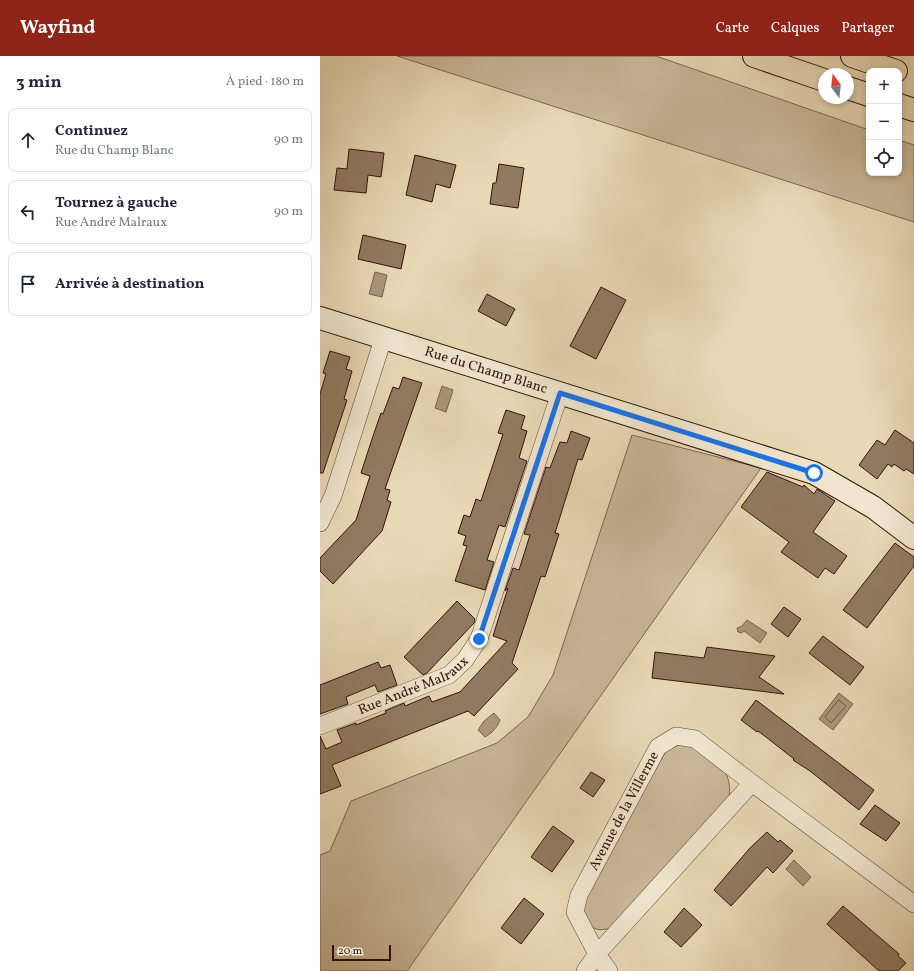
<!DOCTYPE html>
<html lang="fr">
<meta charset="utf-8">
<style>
:root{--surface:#fff;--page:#f2f2f3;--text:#1f2937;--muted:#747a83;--line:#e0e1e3;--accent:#8f2418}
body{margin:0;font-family:Vollkorn,serif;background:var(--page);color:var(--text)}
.controls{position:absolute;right:12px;top:12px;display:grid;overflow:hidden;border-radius:8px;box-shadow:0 2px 6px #0003}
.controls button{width:36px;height:36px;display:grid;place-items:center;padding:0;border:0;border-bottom:1px solid var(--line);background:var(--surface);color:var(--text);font:20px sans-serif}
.compass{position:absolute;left:498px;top:12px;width:36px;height:36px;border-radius:50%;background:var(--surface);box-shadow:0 2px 6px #0003;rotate:345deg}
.scale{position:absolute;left:12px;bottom:10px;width:59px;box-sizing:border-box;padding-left:4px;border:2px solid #331307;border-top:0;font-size:11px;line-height:14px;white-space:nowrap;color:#331307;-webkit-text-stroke:3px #f0e6d0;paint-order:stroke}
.stop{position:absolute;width:12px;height:12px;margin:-9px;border:3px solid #1a73e8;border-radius:50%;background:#fff}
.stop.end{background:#1a73e8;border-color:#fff;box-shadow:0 1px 4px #0008}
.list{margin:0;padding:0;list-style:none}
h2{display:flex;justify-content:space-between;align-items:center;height:52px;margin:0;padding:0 16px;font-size:17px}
h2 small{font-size:13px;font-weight:400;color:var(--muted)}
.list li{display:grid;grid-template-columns:26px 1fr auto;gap:12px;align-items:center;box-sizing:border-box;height:64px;margin:0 8px 8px;padding:0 8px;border:1px solid var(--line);border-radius:8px}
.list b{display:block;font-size:15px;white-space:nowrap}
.list p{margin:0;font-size:13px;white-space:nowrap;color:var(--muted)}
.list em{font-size:13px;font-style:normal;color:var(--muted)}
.icon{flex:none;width:22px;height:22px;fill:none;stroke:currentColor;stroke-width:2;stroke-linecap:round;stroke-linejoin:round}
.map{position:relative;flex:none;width:594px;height:915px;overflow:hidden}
header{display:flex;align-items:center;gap:24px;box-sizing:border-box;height:56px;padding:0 20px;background:var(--accent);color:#fff}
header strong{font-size:19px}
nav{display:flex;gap:22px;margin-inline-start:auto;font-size:14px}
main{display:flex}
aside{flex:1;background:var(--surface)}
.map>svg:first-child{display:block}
.green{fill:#c9b798;stroke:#7e6550}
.water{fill:#aa967a;stroke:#7a624c}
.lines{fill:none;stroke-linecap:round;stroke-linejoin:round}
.shore{stroke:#6e5440;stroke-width:1}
.building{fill:#917a62;stroke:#331307}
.street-casing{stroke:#604433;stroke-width:18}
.secondary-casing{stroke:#331307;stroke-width:24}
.highway-casing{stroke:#331307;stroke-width:24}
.street{stroke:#f0e6d0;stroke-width:17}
.secondary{stroke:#f0e6d0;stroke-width:22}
.highway{stroke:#e8d9b6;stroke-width:22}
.route{stroke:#1a73e8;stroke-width:5}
.labels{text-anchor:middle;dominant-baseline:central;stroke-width:3;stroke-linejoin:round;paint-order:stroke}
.street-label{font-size:14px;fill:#331307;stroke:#f0e6d0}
</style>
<header>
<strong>Wayfind</strong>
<nav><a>Carte</a><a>Calques</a><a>Partager</a></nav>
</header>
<main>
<aside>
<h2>3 min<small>À pied · 180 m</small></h2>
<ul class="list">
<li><svg class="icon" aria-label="ahead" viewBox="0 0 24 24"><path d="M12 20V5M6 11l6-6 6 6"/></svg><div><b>Continuez</b><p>Rue du Champ Blanc</p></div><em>90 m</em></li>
<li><svg class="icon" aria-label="left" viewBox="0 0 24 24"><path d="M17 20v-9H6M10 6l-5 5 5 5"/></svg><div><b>Tournez à gauche</b><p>Rue André Malraux</p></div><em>90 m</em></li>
<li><svg class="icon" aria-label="arrive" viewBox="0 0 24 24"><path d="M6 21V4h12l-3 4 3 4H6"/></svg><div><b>Arrivée à destination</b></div></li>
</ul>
</aside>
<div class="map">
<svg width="594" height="915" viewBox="0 0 594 915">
<rect width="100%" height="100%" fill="#e8d9b6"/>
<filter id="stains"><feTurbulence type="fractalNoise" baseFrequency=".005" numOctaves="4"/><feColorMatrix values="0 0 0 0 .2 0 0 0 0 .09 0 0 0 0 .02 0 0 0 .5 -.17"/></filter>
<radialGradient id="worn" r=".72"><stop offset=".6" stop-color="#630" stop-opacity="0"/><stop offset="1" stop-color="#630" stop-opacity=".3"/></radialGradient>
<!-- green -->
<g class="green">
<polygon points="77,0 336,0 549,74 549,117 579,117 579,84 594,89 594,166"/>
<polygon points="312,379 441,412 87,915 0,915 0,799 10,795 31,745 177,687 208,661 233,619"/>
<path d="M370 688C391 703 414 711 409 742L293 871C270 880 267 865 261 847L346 695 358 689Z"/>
</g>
<!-- water -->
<g class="water">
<polygon points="55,216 67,219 62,241 49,238"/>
<polygon points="122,330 133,334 126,356 115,352"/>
<polygon points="427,564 447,577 440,587 424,575 421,577 418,576 417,572 422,570"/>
<polygon points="519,637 533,648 513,674 499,663"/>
<path d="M174 657 180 664C177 672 172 677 165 681L158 674 164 665Z"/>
<polygon points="474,804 491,821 483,830 466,813"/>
</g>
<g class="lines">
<!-- shore -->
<polygon class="shore" points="519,644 526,650 511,667 505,661"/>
</g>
<!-- building -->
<g class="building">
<polygon points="29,93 64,97 61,121 48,119 46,137 14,134 17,112 27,113"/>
<polygon points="95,99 136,109 130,132 116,128 112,146 86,139"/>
<polygon points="179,108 204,112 198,152 170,148 173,127 176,127"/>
<polygon points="43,179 86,189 81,213 38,203"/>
<polygon points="281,231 306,244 276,303 250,290"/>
<polygon points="167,238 195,253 186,270 158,255"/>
<polygon points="10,295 30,301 26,313 32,315 24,343 27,344 3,417 0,417 0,338 6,318 3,317"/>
<polygon points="83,321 102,327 65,433 70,434 67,444 71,446 62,475 13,528 0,515 0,502 36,464 50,420 41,417 52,383 61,357 63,358 73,331 79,333"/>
<polygon points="186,354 205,360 201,373 207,375 199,402 207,405 185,471 179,469 167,504 174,506 165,534 135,525 147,490 143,489 146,480 138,477 144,459 150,461 156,443 161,445 183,378 178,377"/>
<polygon points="575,374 594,387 594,418 586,413 584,415 574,408 572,411 568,408 557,423 539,409 557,384 565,389"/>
<polygon points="251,375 270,382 262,404 258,403 235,477 239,478 225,521 221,520 192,607 198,613 154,660 148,655 12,709 21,730 0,738 0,680 6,693 22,686 17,674 36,667 36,669 66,657 65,655 84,647 85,650 109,640 112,646 140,636 187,585 173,580 188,532 185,535 193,512 199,514 210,479 204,478 226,411 230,412 240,386 247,387"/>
<polygon points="447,416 483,431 484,429 494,438 497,433 515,445 493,476 527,500 514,518 505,512 498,522 461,496 469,486 421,451"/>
<polygon points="575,487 594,501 594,510 547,572 523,554"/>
<polygon points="137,545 155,563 154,567 107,617 103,619 84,601"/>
<polygon points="464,551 481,563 468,581 451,568"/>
<polygon points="503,580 544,611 530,629 489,597"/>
<polygon points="387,591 455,600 439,621 464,638 332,622 335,596 384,602"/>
<polygon points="58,606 61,612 70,609 77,629 58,636 55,629 26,641 28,648 0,658 0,629"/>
<polygon points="436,644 554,734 539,754 490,715 473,704 474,703 446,681 438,675 437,676 421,664"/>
<polygon points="271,716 285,724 273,741 260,732"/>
<polygon points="555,749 580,767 566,785 540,768"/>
<polygon points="233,770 254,785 232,816 211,801"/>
<polygon points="447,776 458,786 460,784 473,795 453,817 447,811 411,850 394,834 430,792"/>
<polygon points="204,842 224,858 201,888 181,872"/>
<polygon points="523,850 579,898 578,900 586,907 578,915 559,915 507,868"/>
<polygon points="364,852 382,869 361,891 344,876"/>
</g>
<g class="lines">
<defs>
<g id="street">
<polyline points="0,467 13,440 64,280"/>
<path id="s1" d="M0 670 129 619 145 604 159 583 240 337"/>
<polyline points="265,915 277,898 432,727 594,848"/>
<path id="s2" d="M289 915 277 898 255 856 259 839 338 691 356 680 375 683 432 727"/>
</g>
<g id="secondary">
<path id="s3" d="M0 262 494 417 553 451 594 482"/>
</g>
<g id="highway">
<polyline points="434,0 504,24"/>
<polyline points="532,0 576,15"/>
<polyline points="528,32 549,39"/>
<polyline points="579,49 594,54"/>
</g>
</defs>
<!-- street casing -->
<use href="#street" class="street-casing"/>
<!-- secondary casing -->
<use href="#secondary" class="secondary-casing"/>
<!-- highway casing -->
<use href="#highway" class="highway-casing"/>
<!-- street -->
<use href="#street" class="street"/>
<!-- secondary -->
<use href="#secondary" class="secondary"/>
<!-- highway -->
<use href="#highway" class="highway"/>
</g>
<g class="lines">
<!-- route -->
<polyline class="route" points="159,583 240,337 494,417"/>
</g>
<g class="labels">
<!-- street labels -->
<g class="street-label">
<text stroke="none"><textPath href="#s3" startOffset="174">Rue du Champ Blanc</textPath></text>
<text stroke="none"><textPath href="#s1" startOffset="102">Rue André Malraux</textPath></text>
<text stroke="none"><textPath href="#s2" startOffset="181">Avenue de la Villerme</textPath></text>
</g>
</g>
<rect width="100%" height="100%" filter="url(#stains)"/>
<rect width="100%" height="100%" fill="url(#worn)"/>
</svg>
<div class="controls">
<button>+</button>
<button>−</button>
<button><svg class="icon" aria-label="locate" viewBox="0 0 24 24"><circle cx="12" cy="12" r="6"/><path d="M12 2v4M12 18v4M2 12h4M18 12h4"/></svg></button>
</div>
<svg class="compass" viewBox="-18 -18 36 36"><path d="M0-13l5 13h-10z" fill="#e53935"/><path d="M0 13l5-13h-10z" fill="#747a83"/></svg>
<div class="scale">20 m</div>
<div class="stop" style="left:494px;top:417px"></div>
<div class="stop end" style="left:159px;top:583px"></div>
</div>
</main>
